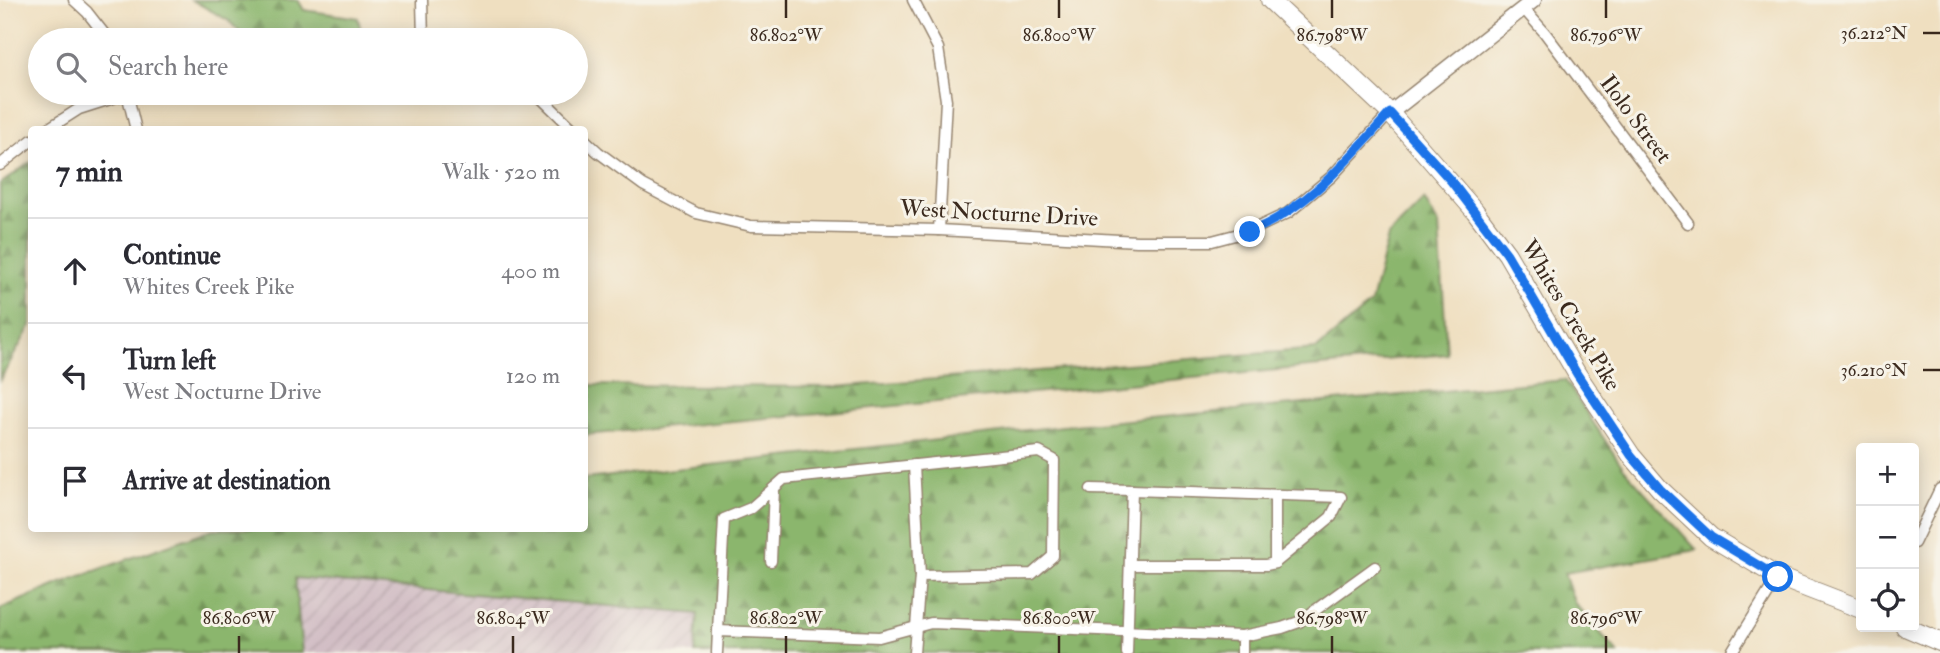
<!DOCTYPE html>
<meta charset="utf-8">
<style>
:root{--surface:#fff;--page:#f2f2f3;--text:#2b2b33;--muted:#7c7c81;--line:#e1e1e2}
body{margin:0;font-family:"IM FELL Double Pica",serif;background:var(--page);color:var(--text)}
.controls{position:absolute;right:21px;bottom:21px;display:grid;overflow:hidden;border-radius:7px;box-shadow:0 4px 18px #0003}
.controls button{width:63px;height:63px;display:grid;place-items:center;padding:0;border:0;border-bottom:2px solid var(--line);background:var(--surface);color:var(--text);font:35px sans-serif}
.stop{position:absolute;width:21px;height:21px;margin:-16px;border:5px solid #1a73e8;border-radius:50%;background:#fff}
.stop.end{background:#1a73e8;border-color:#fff;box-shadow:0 2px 7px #0008}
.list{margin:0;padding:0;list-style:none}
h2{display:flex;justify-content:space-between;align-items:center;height:91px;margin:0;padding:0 28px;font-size:30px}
h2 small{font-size:23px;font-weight:400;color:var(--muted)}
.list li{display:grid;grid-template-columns:46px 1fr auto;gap:21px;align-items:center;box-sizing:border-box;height:105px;padding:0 28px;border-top:2px solid var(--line)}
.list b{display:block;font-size:26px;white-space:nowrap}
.list p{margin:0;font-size:23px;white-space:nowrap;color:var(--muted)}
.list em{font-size:23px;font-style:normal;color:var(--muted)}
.icon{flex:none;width:38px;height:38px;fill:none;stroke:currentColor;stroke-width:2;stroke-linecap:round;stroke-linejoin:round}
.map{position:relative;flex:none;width:1940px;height:653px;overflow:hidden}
.search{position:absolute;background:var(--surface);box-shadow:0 4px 18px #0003;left:28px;top:28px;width:560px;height:77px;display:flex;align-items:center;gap:18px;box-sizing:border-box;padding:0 24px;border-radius:38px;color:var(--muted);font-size:26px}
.panel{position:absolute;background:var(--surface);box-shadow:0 4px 18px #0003;left:28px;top:126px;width:560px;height:406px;border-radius:7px}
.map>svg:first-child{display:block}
.industrial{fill:url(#industrial-furrows)}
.forest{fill:url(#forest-firs);stroke:#637046;stroke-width:2}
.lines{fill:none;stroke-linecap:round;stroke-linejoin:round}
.minor-casing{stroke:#95846f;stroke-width:13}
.tertiary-casing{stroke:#95846f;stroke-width:17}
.primary-casing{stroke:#95846f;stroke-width:20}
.minor{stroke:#fff;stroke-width:10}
.tertiary{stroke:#fff;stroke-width:14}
.primary{stroke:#fff;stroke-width:18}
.route{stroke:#1a73e8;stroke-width:9}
.ticks{fill:none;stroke:#3b2a1e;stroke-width:2.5}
.labels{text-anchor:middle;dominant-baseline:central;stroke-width:6;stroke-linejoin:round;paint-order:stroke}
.street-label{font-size:23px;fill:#3b2a1e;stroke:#f7f3e8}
.ticks-label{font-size:18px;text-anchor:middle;fill:#3b2a1e;stroke:#f7f3e8;stroke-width:6;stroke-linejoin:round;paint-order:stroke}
</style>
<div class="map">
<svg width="1940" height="653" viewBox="0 0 1940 653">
<defs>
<pattern id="industrial-furrows" width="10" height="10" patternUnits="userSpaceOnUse" patternTransform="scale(1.75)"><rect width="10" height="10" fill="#d2bec5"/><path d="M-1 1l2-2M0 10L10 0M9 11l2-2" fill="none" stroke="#b5a3a9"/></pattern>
<pattern id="forest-firs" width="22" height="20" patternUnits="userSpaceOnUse" patternTransform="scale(1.75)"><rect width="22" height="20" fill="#8bb66d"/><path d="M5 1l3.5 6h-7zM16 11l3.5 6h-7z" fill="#739459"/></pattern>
</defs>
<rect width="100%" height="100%" fill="#f7f3e8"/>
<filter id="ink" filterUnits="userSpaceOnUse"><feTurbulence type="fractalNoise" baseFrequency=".0143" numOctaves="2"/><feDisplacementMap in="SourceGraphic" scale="14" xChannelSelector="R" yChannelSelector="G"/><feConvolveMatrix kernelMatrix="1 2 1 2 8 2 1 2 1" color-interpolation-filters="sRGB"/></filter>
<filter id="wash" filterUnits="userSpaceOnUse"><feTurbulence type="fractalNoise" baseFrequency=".00686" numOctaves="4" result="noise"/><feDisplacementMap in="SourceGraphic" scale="28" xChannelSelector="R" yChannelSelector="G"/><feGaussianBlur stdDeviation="1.57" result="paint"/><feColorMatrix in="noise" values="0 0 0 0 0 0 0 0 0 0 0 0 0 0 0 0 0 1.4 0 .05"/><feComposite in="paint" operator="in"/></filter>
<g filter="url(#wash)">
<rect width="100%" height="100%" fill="#efdfc0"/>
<!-- industrial -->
<polygon class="industrial" points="295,578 698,614 695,653 302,653"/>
<!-- forest -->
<g class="forest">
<polygon points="192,0 298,0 304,10 358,18 363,40 247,40 229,21"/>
<polygon points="31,162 31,325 0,380 0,184"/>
<polygon points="1424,200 1439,225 1447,354 585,435 585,385 835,387 1317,349 1371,303 1388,236"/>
<polygon points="1565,380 1624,469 1697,550 1564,573 1575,604 1618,653 695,653 698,614 295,578 302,653 0,653 0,609 61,583 213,529 584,528 585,479 1063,426"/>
</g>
</g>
<g filter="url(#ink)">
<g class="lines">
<defs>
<g id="minor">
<polyline points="74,0 87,12 109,40"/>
<polyline points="422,0 423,40"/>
<polyline points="913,0 938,48 946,100 939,230"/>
<polyline points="1523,8 1545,33 1688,223"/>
<polyline points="127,93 136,130"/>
<polyline points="536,93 574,130"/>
<polyline points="46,130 79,109 129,93"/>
<polyline points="584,139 598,152 643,185 696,213 751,226 939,230 1137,241 1212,241 1250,231 1288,213 1331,177 1390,113"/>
<polyline points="0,165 32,140"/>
<polyline points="914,465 920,576"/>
<polyline points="1091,489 1132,490 1127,653"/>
<polyline points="1914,543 1940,489"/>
<polyline points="771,561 774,488"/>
<polyline points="1275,563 1275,495"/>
<polyline points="1130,565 1266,565 1275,563 1331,517 1341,497 1132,490"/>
<polyline points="718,631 724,519 751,508 784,479 1039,452 1054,460 1053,556 1032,574 920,576 914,653"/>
<polyline points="1242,636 1282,628 1299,622 1375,567"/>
<polyline points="717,653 718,631 879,637 931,623 1242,636 1242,653"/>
<polyline points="1731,653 1778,577"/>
</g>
<polyline id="tertiary" points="1390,113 1534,0"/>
<g id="primary">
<polyline points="1270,0 1390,113 1475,211 1507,254 1577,374 1631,455 1660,489 1711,537 1778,577 1861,609"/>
<polyline points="1905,627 1940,642"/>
</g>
</defs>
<!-- minor casing -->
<use href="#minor" class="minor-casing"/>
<!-- tertiary casing -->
<use href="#tertiary" class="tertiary-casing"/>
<!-- primary casing -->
<use href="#primary" class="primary-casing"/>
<!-- minor -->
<use href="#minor" class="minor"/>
<!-- tertiary -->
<use href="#tertiary" class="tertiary"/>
<!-- primary -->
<use href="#primary" class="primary"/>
</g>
</g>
<g class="lines" filter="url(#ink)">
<!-- route -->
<path class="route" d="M1250 232C1311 206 1346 161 1390 113L1451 181 1507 254 1577 374 1631 455 1660 489 1711 537 1778 577"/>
</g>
<!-- ticks -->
<path class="ticks" d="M786 0V18M1059 0V18M1332 0V18M1606 0V18M1923 33H1940M1923 370H1940M239 636V653M513 636V653M786 636V653M1059 636V653M1332 636V653M1606 636V653"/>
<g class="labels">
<!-- street labels -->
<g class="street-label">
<text transform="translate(1636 119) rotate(53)">Ilolo Street</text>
<text transform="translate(999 213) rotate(3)">West Nocturne Drive</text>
<text transform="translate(1571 315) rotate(59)">Whites Creek Pike</text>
</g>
</g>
<g class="ticks-label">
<text x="1874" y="39">36.212°N</text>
<text x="786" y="41">86.802°W</text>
<text x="1059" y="41">86.800°W</text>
<text x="1332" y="41">86.798°W</text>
<text x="1606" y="41">86.796°W</text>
<text x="1874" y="376">36.210°N</text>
<text x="239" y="624">86.806°W</text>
<text x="513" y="624">86.804°W</text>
<text x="786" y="624">86.802°W</text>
<text x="1059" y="624">86.800°W</text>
<text x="1332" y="624">86.798°W</text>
<text x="1606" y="624">86.796°W</text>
</g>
</svg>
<div class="controls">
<button>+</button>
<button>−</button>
<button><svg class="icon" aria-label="locate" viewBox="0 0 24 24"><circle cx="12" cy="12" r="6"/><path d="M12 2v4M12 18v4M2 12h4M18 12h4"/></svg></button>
</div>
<div class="stop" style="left:1778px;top:577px"></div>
<div class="stop end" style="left:1250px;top:232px"></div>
<div class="search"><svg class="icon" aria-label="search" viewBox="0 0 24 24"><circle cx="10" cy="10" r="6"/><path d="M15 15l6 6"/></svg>Search here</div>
<section class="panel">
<h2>7 min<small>Walk · 520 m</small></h2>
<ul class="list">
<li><svg class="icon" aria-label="ahead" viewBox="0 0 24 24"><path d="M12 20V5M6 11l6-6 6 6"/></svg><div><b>Continue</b><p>Whites Creek Pike</p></div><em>400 m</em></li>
<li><svg class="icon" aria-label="left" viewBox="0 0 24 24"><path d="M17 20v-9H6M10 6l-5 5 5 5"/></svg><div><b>Turn left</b><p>West Nocturne Drive</p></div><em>120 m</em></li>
<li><svg class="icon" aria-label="arrive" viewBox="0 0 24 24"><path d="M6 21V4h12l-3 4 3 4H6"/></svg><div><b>Arrive at destination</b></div></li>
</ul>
</section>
</div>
